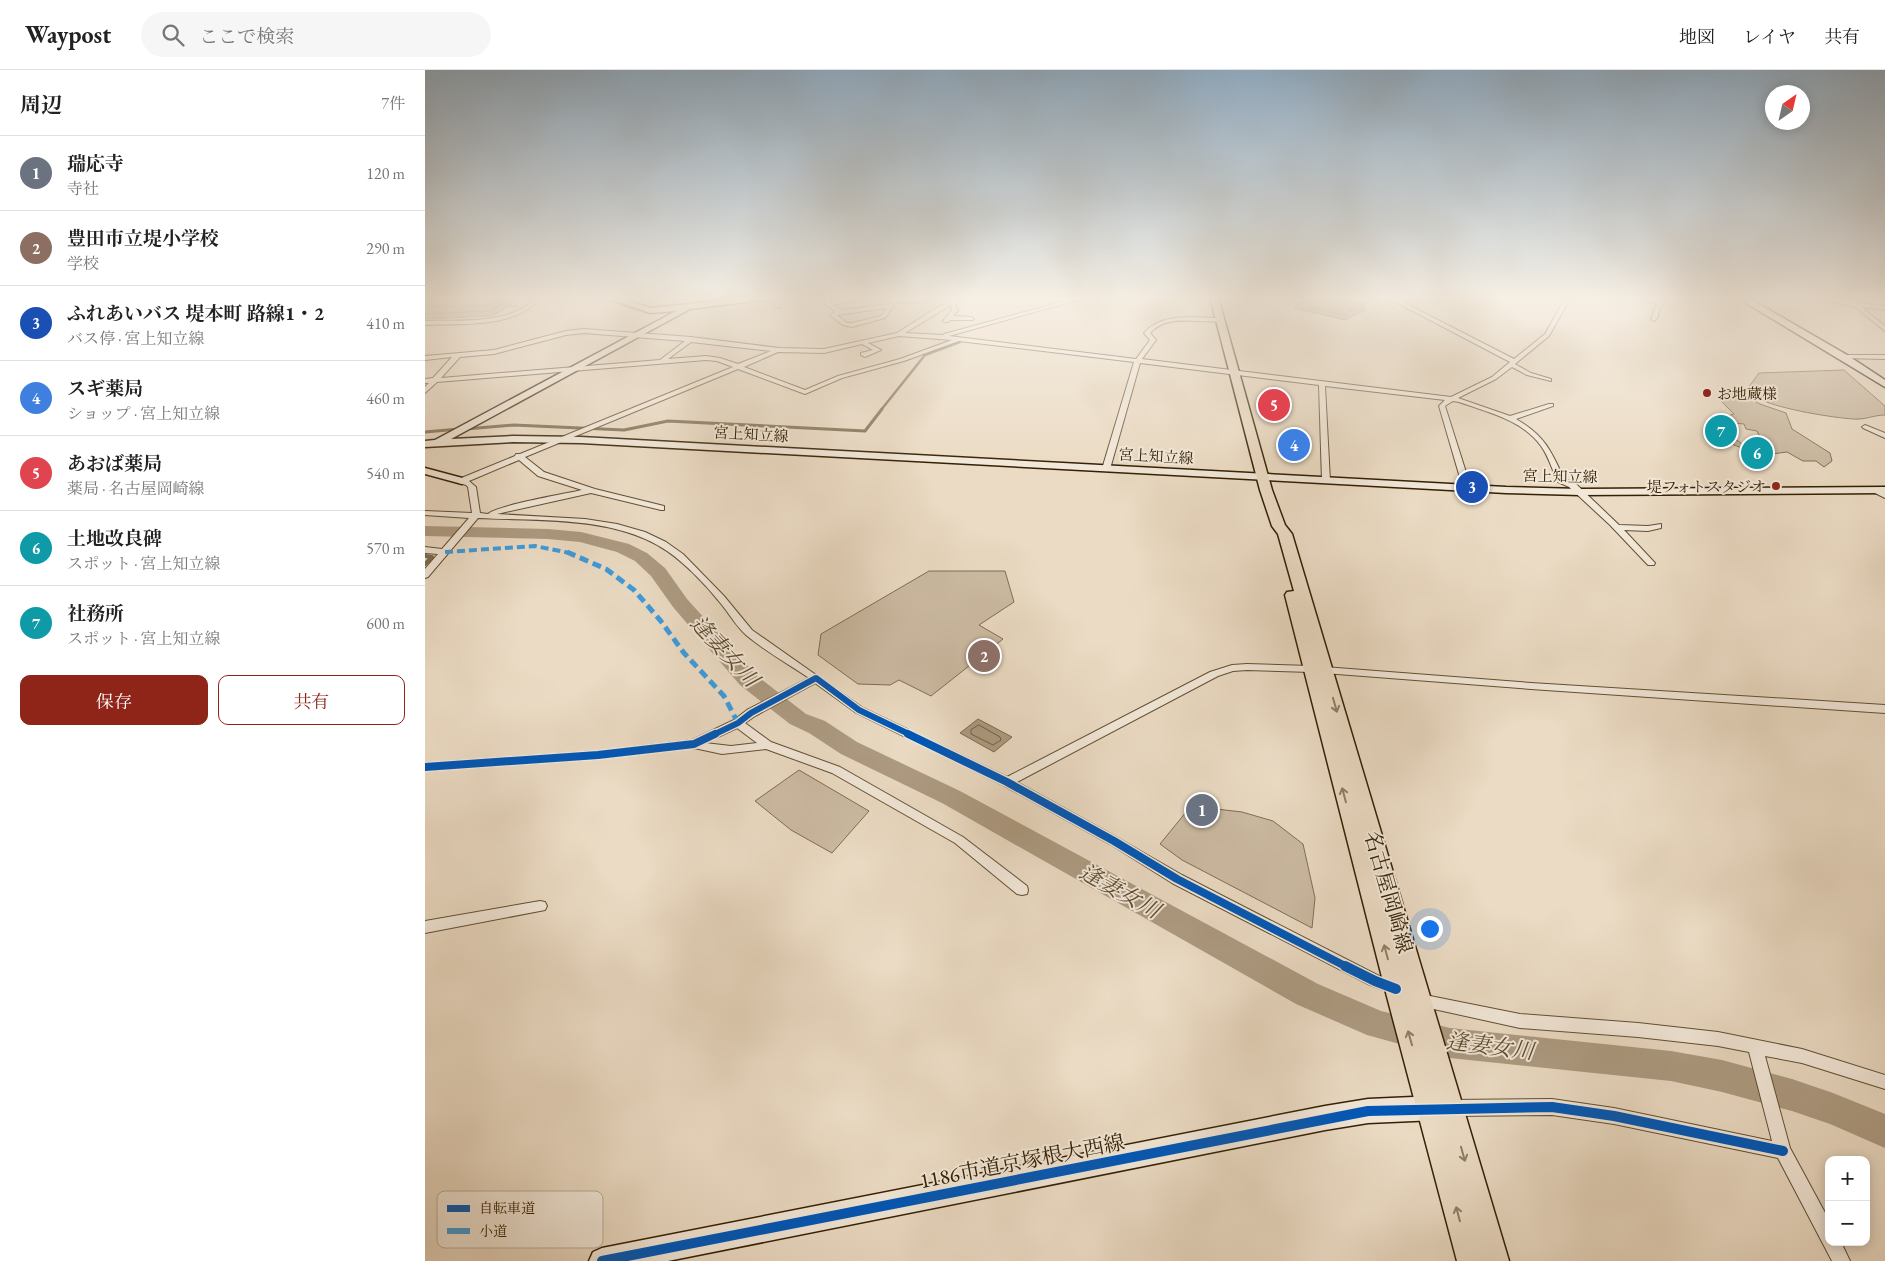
<!DOCTYPE html>
<html lang="ja">
<meta charset="utf-8">
<style>
:root{--surface:#fff;--page:#f6f6f6;--text:#222;--muted:#767676;--line:#e0e0e0;--accent:#8f2418}
body{margin:0;font-family:"EB Garamond","Noto Serif JP",serif;background:var(--page);color:var(--text)}
.controls{position:absolute;right:15px;bottom:15px;display:grid;overflow:hidden;border-radius:10px;box-shadow:0 2px 12px #0003}
.controls button{width:45px;height:45px;display:grid;place-items:center;padding:0;border:0;border-bottom:1px solid var(--line);background:var(--surface);color:var(--text);font:25px sans-serif}
.compass{position:absolute;left:1340px;top:15px;width:45px;height:45px;border-radius:50%;background:var(--surface);box-shadow:0 2px 12px #0003;rotate:34deg}
.you{position:absolute;left:1004px;top:858px;width:18px;height:18px;margin:-12px;border:4px solid #fff;border-radius:50%;background:#1a73e8;box-shadow:0 0 0 8px #1a73e833}
.badge{display:grid;place-items:center;width:32px;height:32px;border-radius:50%;background:var(--accent);color:#fff;font-size:16px;font-weight:700}
.pin{position:absolute;translate:-50% -50%;border:2px solid #fff;box-shadow:0 1px 5px #0006}
.list{margin:0;padding:0;list-style:none}
h2{display:flex;justify-content:space-between;align-items:center;height:65px;margin:0;padding:0 20px;font-size:21px}
h2 small{font-size:16px;font-weight:400;color:var(--muted)}
.list li{display:grid;grid-template-columns:32px 1fr auto;gap:15px;align-items:center;box-sizing:border-box;height:75px;padding:0 20px;border-top:1px solid var(--line)}
.list b{display:block;font-size:19px;white-space:nowrap}
.list p{margin:0;font-size:16px;white-space:nowrap;color:var(--muted)}
.list em{font-size:16px;font-style:normal;color:var(--muted)}
.actions{display:flex;gap:10px;padding:15px 20px}
.actions a{flex:1;padding:11px 0;border:1px solid var(--accent);border-radius:10px;text-align:center;font-size:18px;color:var(--accent)}
.actions .main{background:var(--accent);color:#fff}
.icon{flex:none;width:28px;height:28px;fill:none;stroke:currentColor;stroke-width:2;stroke-linecap:round;stroke-linejoin:round}
.map{position:relative;flex:none;width:1460px;height:1191px;overflow:hidden}
header{display:flex;align-items:center;gap:30px;box-sizing:border-box;height:70px;padding:0 25px;background:var(--surface);border-bottom:1px solid var(--line)}
header strong{font-size:24px}
nav{display:flex;gap:28px;margin-inline-start:auto;font-size:18px}
.search{width:350px;height:45px;background:var(--page);display:flex;align-items:center;gap:12px;box-sizing:border-box;padding:0 18px;border-radius:28px;color:var(--muted);font-size:19px}
main{display:flex}
aside{flex:1;background:var(--surface)}
.map>svg:first-child{display:block}
.green{fill:#ccbba3;stroke:#806e53}
.water{fill:#ad9b82;stroke:#7d6a4f}
.lines{fill:none;stroke-linecap:round;stroke-linejoin:round}
.shore{stroke:#705e42;stroke-width:1}
.stream-far2{stroke:#7d6a4f;stroke-width:2.5}
.stream-far1{stroke:#7d6a4f;stroke-width:3}
.stream{stroke:#7d6a4f;stroke-width:4}
.river{fill:#ad9b82;fill-rule:evenodd}
.street-casing{stroke:#624f33;stroke-width:2}
.secondary-casing{stroke:#342003;stroke-width:3}
.primary-casing{stroke:#342003;stroke-width:3}
.street{fill:#f2e8d9;fill-rule:evenodd}
.secondary{fill:#f2e8d9;fill-rule:evenodd}
.primary{fill:#ebdbc4;fill-rule:evenodd}
.quiet-far1{stroke:#3e9bdd;stroke-width:4;stroke-dasharray:8 4;stroke-linecap:butt}
.quiet{stroke:#3e9bdd;stroke-width:5;stroke-dasharray:9 5;stroke-linecap:butt}
.cycleway-far2-casing{stroke:#f2e8d9;stroke-width:9}
.cycleway-far1-casing{stroke:#f2e8d9;stroke-width:11}
.cycleway-casing{stroke:#f2e8d9;stroke-width:13}
.cycleway-far2{stroke:#0057b8;stroke-width:6}
.cycleway-far1{stroke:#0057b8;stroke-width:8}
.cycleway{stroke:#0057b8;stroke-width:10}
.oneway{stroke:#907e64}
.poi-dot{fill:#8f2418;stroke:#f2e8d9;stroke-width:2}
.labels{text-anchor:middle;dominant-baseline:central;stroke-width:4;stroke-linejoin:round;paint-order:stroke}
.far-poi-label{font-size:15px;fill:#342003;stroke:#f2e8d9;text-anchor:start}
.far-street-label{font-size:15px;fill:#342003;stroke:#f2e8d9}
.near-street-label{font-size:21px;fill:#342003;stroke:#f2e8d9}
.near-water-label{font-size:22px;font-style:italic;fill:#5e4b2f;stroke:#f2e8d9}
.key{fill:#f2e8d9;stroke:#b9ac99;stroke-width:1}
.key-label{font-size:14px;fill:#342003}
</style>
<header>
<strong>Waypost</strong>
<div class="search"><svg class="icon" aria-label="search" viewBox="0 0 24 24"><circle cx="10" cy="10" r="6"/><path d="M15 15l6 6"/></svg>ここで検索</div>
<nav><a>地図</a><a>レイヤ</a><a>共有</a></nav>
</header>
<main>
<aside>
<h2>周辺<small>7件</small></h2>
<ul class="list">
<li><span class="badge" style="background:#6b7280">1</span><div><b>瑞応寺</b><p>寺社</p></div><em>120 m</em></li>
<li><span class="badge" style="background:#8d6e63">2</span><div><b>豊田市立堤小学校</b><p>学校</p></div><em>290 m</em></li>
<li><span class="badge" style="background:#1a4fb4">3</span><div><b>ふれあいバス 堤本町 路線1・2</b><p>バス停 · 宮上知立線</p></div><em>410 m</em></li>
<li><span class="badge" style="background:#3f7fe0">4</span><div><b>スギ薬局</b><p>ショップ · 宮上知立線</p></div><em>460 m</em></li>
<li><span class="badge" style="background:#e0444e">5</span><div><b>あおば薬局</b><p>薬局 · 名古屋岡崎線</p></div><em>540 m</em></li>
<li><span class="badge" style="background:#0f9aa8">6</span><div><b>土地改良碑</b><p>スポット · 宮上知立線</p></div><em>570 m</em></li>
<li><span class="badge" style="background:#0f9aa8">7</span><div><b>社務所</b><p>スポット · 宮上知立線</p></div><em>600 m</em></li>
</ul>
<div class="actions"><a class="main">保存</a><a>共有</a></div>
</aside>
<div class="map">
<svg width="1460" height="1191" viewBox="0 0 1460 1191">
<rect width="100%" height="100%" fill="#ebdbc4"/>
<filter id="stains"><feTurbulence type="fractalNoise" baseFrequency=".004" numOctaves="4"/><feColorMatrix values="0 0 0 0 .2 0 0 0 0 .09 0 0 0 0 .02 0 0 0 .5 -.17"/></filter>
<radialGradient id="worn" r=".72"><stop offset=".6" stop-color="#630" stop-opacity="0"/><stop offset="1" stop-color="#630" stop-opacity=".3"/></radialGradient>
<!-- green -->
<g class="green">
<path d="M1419 300 1460 336V345C1449 345 1440 350 1429 349 1409 348 1355 339 1337 330 1332 328 1328 324 1324 321L1323 318 1334 303Z"/>
<path d="M1308 320 1335 334 1361 343 1367 359 1405 383 1407 391 1399 397 1391 391H1378L1362 382 1339 385 1328 382 1309 375 1300 366C1315 366 1316 382 1340 378L1332 361 1321 359 1319 354 1308 353 1309 357 1287 355V351L1309 344 1296 331Z"/>
<polygon points="504,501 580,501 589,532 554,555 578,569 506,626 474,610 465,615 433,614 393,585 396,564"/>
<polygon points="374,700 444,741 407,783 366,760 330,731"/>
<polygon points="766,736 817,742 848,751 878,774 890,828 887,858 757,790 735,774"/>
</g>
<!-- water -->
<g class="water">
<polygon points="12,227 87,227 89,228 84,236 93,236 82,237 72,244 64,246 0,249 0,230"/>
<polygon points="895,227 919,227 924,231 937,232 940,240 920,250 869,238 875,232"/>
<polygon points="553,649 587,667 569,682 535,663"/>
</g>
<g class="lines">
<!-- shore -->
<g class="shore">
<polyline points="889,227 886,235 888,238 919,245 928,239 918,233 917,227"/>
<polyline points="0,230 55,227"/>
<polyline points="0,237 63,235 76,227"/>
<polyline points="0,244 64,241 70,239 84,227"/>
<polygon points="554,655 575,667 576,670 568,675 546,664 546,660"/>
</g>
<!-- stream-far2 -->
<polyline class="stream-far2" points="456,340 500,285 535,272"/>
<!-- stream-far1 -->
<g class="stream-far1">
<polyline points="41,359 89,355 199,360 243,351 440,361 457,339"/>
<polyline points="0,362 34,359"/>
</g>
<!-- stream -->
<polyline class="stream" points="0,486 7,487 0,494"/>
<!-- river -->
<polygon class="river" points="0,456 123,459 156,462 204,474 222,483 240,498 262,529 331,605 381,644 400,651 432,672 535,721 893,914 956,941 1025,958 1246,981 1297,990 1367,1009 1408,1023 1460,1044 1460,1078 1405,1054 1367,1041 1297,1022 1246,1011 1025,988 942,965 871,934 517,733 416,684 384,663 365,654 315,615 248,537 226,506 210,491 192,482 155,472 123,469 0,466"/>
<defs>
<g id="street">
<path d="M111 227H116C92 259 36 253 0 255V251C33 250 88 255 111 227Z"/>
<polygon points="348,227 353,228 355,238 350,237"/>
<path d="M398 227H403L405 232 433 227H448L408 235 416 240 466 234 469 236 460 248 427 257 418 255 406 246V244L411 242 401 235ZM462 238 456 246 427 253H422L412 245Z"/>
<polygon points="478,227 484,227 481,230 498,228 501,230 498,232 472,233 472,231"/>
<path d="M533 227H540L530 233 533 240 528 246 546 247 549 249 548 250H525L523 252H519L518 251 527 240 526 235 480 263 518 265 519 264 654 227H664L524 266 711 289 725 270 719 263C737 242 769 248 794 248L797 250 796 251C773 254 743 243 725 263L731 270 717 289 1026 327 1067 307 1085 292 961 227H968L1089 289 1120 264 1141 227H1146L1124 266 1090 294 1106 303 1126 309V311L1102 305 1087 297 1071 309 1033 328 1085 346 1124 334H1128V336L1091 349C1119 365 1126 380 1139 409L1150 413 1194 455 1223 456 1236 454V458L1223 461 1199 460 1230 493 1229 495H1223L1185 455 1144 417 1133 412C1127 400 1124 387 1116 376 1098 350 1062 342 1034 332L1028 331 1020 336 1046 418 1042 420 1038 418 1014 336 1020 330 900 316 905 411 901 413 897 411 894 315 715 293 685 399 681 401 677 399 709 292 534 271 479 291 417 308 380 324 313 299 100 387 119 402 170 419 239 436V440H236L166 423 72 444 160 449 192 454 220 462 241 472 258 484 299 526 327 560 438 638 582 707 785 602 807 595 822 594 886 596 1106 613 1460 635V643L1106 619 886 602 822 600 808 601 793 606 592 712 693 768 757 805 954 906 975 914 977 918 975 922 970 924 945 915 747 813 685 774 578 715 430 642 390 613 330 646 320 653 346 672 415 697 538 767 602 816 603 820 602 824 597 825 592 824 530 773 407 703 341 679 297 684 269 678 173 689 0 701V693L173 681 267 670 309 650 322 640 384 608C363 594 340 581 321 565 312 557 305 545 297 535 282 516 256 488 234 476 183 446 110 451 53 448L3 507 0 508V499L13 484 0 483V477L17 479 44 448 0 445V441L47 443 43 417 41 415 34 413V409L90 386 91 384H95L308 297 292 291 281 290 12 312 0 323V317L4 313H0V309L8 308 27 287 0 290V286L69 280 141 261 159 259 266 267 354 278 399 279 472 263 508 240ZM159 263 260 271 235 290 16 308 35 287 69 284 141 265ZM474 266 527 270 475 289 413 306 380 320 319 297 353 282 399 283 437 274 448 280 436 283V285L440 287 456 280 443 273ZM266 272 346 281 313 294 295 288 281 286 243 289ZM94 390 113 406 157 420C140 424 73 435 63 444L55 443 51 417 44 411ZM312 658 332 673 306 676 280 673Z"/>
<polygon points="1195,227 1210,227 1234,231 1238,228 1263,227 1240,231 1235,238 1232,249 1229,251 1226,249 1232,234"/>
<polygon points="1373,227 1391,227 1428,232 1427,227 1433,227 1433,233 1460,236 1460,240 1436,237 1460,256 1460,261 1429,236"/>
<polygon points="1419,285 1460,285 1460,289 1417,288 1416,287"/>
<polygon points="1440,355 1460,363 1460,368 1438,358 1437,357"/>
<polygon points="1448,418 1454,418 1460,423 1460,428 1448,422"/>
<polygon points="115,831 120,832 122,836 120,840 115,841 0,863 0,851"/>
<polygon points="995,924 1095,944 1213,953 1293,962 1377,979 1460,1005 1460,1019 1377,993 1340,986 1365,1078 1404,1150 1404,1172 1416,1172 1425,1191 1407,1191 1353,1088 1189,1054 1127,1045 1026,1046 1020,1043 1018,1038 1020,1033 1026,1030 1127,1029 1189,1038 1347,1071 1324,982 1293,976 1213,967 1095,958 995,936 990,935 988,930 990,925"/>
</g>
<g id="secondary">
<polygon points="178,227 191,227 226,238 330,227 361,227 265,239 26,369 88,366 156,367 1081,417 1155,419 1460,417 1460,423 1155,425 1081,423 156,373 88,372 0,377 0,371 10,370 251,241 225,243"/>
<polygon points="1311,227 1322,227 1422,285 1460,310 1460,317"/>
<polygon points="0,398 41,409 43,411 37,414 0,404"/>
<polygon points="1011,1026 1019,1030 1023,1038 1019,1046 1011,1050 943,1053 900,1060 243,1191 164,1191 168,1182 177,1178 900,1036 943,1029"/>
</g>
<polygon id="primary" points="785,227 793,227 847,420 860,455 867,464 1084,1191 1032,1191 960,919 860,525 862,522 869,521 853,464 847,456 835,420"/>
</defs>
<!-- street casing -->
<use href="#street" class="street-casing"/>
<!-- secondary casing -->
<use href="#secondary" class="secondary-casing"/>
<!-- primary casing -->
<use href="#primary" class="primary-casing"/>
<!-- street -->
<use href="#street" class="street"/>
<!-- secondary -->
<use href="#secondary" class="secondary"/>
<!-- primary -->
<use href="#primary" class="primary"/>
<!-- quiet-far1 -->
<polyline class="quiet-far1" points="20,482 110,476 145,483"/>
<!-- quiet -->
<polyline class="quiet" points="142,482 181,499 209,520 235,550 259,583 299,626 313,653"/>
<defs>
<polyline id="cycleway-far2" points="288,665 313,653 326,643 391,608 434,640 486,665"/>
<g id="cycleway-far1">
<polyline points="483,664 582,712 689,771 752,809 922,897"/>
<polyline points="0,697 173,685 269,674 290,664"/>
</g>
<g id="cycleway">
<polyline points="920,896 950,911 971,919"/>
<polyline points="177,1191 943,1041 1127,1037 1189,1046 1358,1081"/>
</g>
</defs>
<!-- cycleway-far2 casing -->
<use href="#cycleway-far2" class="cycleway-far2-casing"/>
<!-- cycleway-far1 casing -->
<use href="#cycleway-far1" class="cycleway-far1-casing"/>
<!-- cycleway casing -->
<use href="#cycleway" class="cycleway-casing"/>
<!-- cycleway-far2 -->
<use href="#cycleway-far2" class="cycleway-far2"/>
<!-- cycleway-far1 -->
<use href="#cycleway-far1" class="cycleway-far1"/>
<!-- cycleway -->
<use href="#cycleway" class="cycleway"/>
</g>
<!-- one-way arrows -->
<defs><path id="oneway-shaft" d="M-6 0H5M1.5-3L5.5 0L1.5 3" fill="none" stroke-width="1.6" stroke-linecap="round" stroke-linejoin="round" transform="scale(1.25)"/></defs>
<g class="oneway">
<use href="#oneway-shaft" transform="translate(910 635) rotate(74)"/>
<use href="#oneway-shaft" transform="translate(919 725) rotate(-105)"/>
<use href="#oneway-shaft" transform="translate(961 882) rotate(-105)"/>
<use href="#oneway-shaft" transform="translate(985 968) rotate(-106)"/>
<use href="#oneway-shaft" transform="translate(1038 1084) rotate(74)"/>
<use href="#oneway-shaft" transform="translate(1033 1144) rotate(-105)"/>
</g>
<!-- sky -->
<linearGradient id="sky" x2="0" y2="1"><stop stop-color="#90aabf"/><stop offset="0.58" stop-color="#f6efe4"/><stop offset="1" stop-color="#f6efe4" stop-opacity="0"/></linearGradient>
<rect width="1460" height="394" fill="url(#sky)"/>
<!-- markers -->
<g class="poi-dot">
<circle cx="1282" cy="323" r="5"/>
<circle cx="1351" cy="416" r="5"/>
</g>
<g class="labels">
<!-- far-poi labels -->
<g class="far-poi-label">
<text x="1292" y="323">お地蔵様</text>
<text x="1341" y="416" text-anchor="end">堤フォトスタジオ</text>
</g>
<!-- far-street labels -->
<g class="far-street-label">
<text transform="translate(326 364) rotate(3)">宮上知立線</text>
<text transform="translate(731 386) rotate(3)">宮上知立線</text>
<text transform="translate(1135 406) rotate(1)">宮上知立線</text>
</g>
<!-- near-street labels -->
<g class="near-street-label">
<text transform="translate(964 822) rotate(74)">名古屋岡崎線</text>
<text transform="translate(597 1091) rotate(-11)">1186市道京塚根大西線</text>
</g>
<!-- near-water labels -->
<g class="near-water-label">
<text transform="translate(300 581) rotate(47)">逢妻女川</text>
<text transform="translate(695 821) rotate(29)">逢妻女川</text>
<text transform="translate(1065 976) rotate(7)">逢妻女川</text>
</g>
</g>
<!-- legend -->
<rect x="12" y="1121" width="166" height="57" rx="8" class="key"/>
<rect x="22" y="1135" width="23" height="7" fill="#0057b8"/>
<rect x="22" y="1158" width="23" height="6" fill="#3e9bdd"/>
<g class="key-label">
<text x="54" y="1143">自転車道</text>
<text x="54" y="1166">小道</text>
</g>
<rect width="100%" height="100%" filter="url(#stains)"/>
<rect width="100%" height="100%" fill="url(#worn)"/>
</svg>
<div class="controls">
<button>+</button>
<button>−</button>
</div>
<svg class="compass" viewBox="-18 -18 36 36"><path d="M0-13l5 13h-10z" fill="#e53935"/><path d="M0 13l5-13h-10z" fill="#767676"/></svg>
<div class="you"></div>
<div class="pin badge" style="left:777px;top:740px;background:#6b7280">1</div>
<div class="pin badge" style="left:559px;top:586px;background:#8d6e63">2</div>
<div class="pin badge" style="left:1047px;top:417px;background:#1a4fb4">3</div>
<div class="pin badge" style="left:869px;top:375px;background:#3f7fe0">4</div>
<div class="pin badge" style="left:849px;top:335px;background:#e0444e">5</div>
<div class="pin badge" style="left:1332px;top:383px;background:#0f9aa8">6</div>
<div class="pin badge" style="left:1296px;top:361px;background:#0f9aa8">7</div>
</div>
</main>
